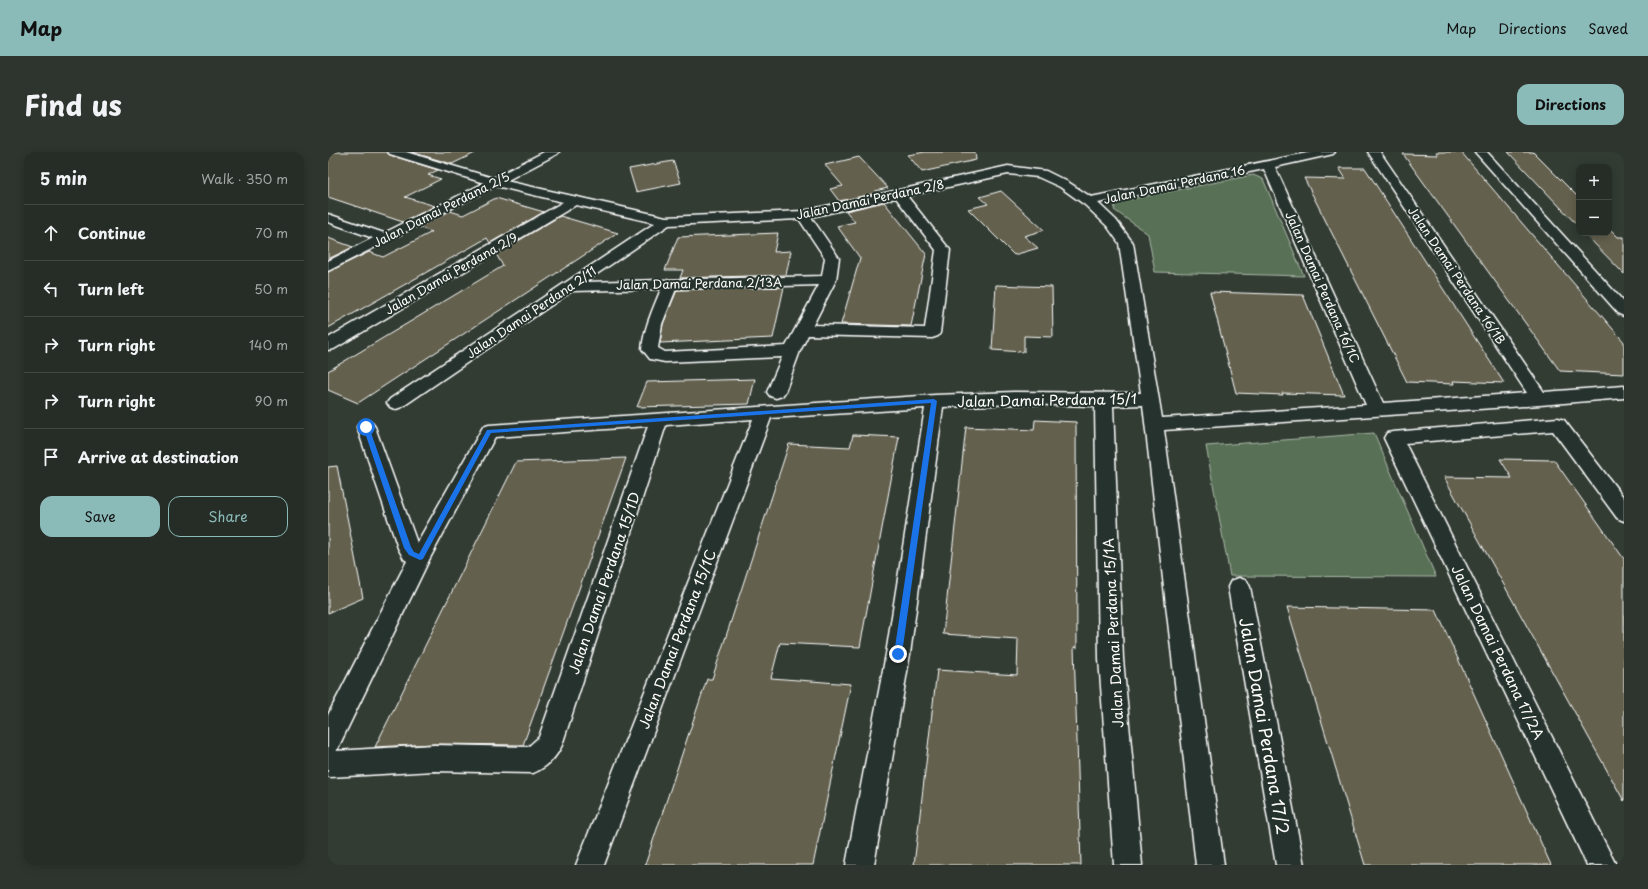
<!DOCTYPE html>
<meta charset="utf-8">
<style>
:root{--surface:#262d26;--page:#2e352e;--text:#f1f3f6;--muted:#a4a8a7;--line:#424943;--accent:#8bbbb9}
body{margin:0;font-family:"Playpen Sans",sans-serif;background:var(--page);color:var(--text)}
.controls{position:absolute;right:12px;top:12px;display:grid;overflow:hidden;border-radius:8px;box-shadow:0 2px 10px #0003}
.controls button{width:36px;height:36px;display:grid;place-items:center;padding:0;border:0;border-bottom:1px solid var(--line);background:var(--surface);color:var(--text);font:20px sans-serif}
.stop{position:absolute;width:12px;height:12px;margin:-9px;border:3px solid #1a73e8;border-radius:50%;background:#fff}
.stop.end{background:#1a73e8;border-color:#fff;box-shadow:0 1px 4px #0008}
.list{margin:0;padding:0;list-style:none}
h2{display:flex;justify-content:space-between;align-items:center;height:52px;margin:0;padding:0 16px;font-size:17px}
h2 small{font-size:13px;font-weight:400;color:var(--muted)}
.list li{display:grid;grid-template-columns:26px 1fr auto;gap:12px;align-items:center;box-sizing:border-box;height:56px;padding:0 16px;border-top:1px solid var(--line)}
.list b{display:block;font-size:15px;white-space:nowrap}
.list em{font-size:13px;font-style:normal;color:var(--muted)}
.actions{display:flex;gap:8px;padding:12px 16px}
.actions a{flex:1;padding:9px 0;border:1px solid var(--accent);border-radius:12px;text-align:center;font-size:14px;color:var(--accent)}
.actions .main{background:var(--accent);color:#111}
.icon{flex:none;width:22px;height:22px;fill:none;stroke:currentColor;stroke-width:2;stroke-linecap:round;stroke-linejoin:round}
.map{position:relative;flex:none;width:1296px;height:713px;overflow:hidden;border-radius:12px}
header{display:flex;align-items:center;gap:24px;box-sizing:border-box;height:56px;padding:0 20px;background:var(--accent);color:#111}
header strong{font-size:19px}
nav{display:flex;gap:22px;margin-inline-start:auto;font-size:14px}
.intro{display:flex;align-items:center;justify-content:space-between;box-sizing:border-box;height:96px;padding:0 24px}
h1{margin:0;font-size:28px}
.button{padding:10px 18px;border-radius:12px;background:var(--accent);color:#111;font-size:14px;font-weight:700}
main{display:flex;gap:24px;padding:0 24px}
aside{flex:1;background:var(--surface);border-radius:12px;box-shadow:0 2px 10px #0003}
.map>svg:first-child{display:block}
.green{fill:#587156;stroke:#acb8aa}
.building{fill:#64604d;stroke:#fff}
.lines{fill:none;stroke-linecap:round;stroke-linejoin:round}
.street-casing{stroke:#fff;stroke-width:3}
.street{fill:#26332d;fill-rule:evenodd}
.route{fill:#1a73e8}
.labels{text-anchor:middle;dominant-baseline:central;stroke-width:4;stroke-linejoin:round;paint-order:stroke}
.far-street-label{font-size:12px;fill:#fff;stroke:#26332d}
.street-label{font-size:14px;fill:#fff;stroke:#26332d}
.near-street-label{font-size:17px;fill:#fff;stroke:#26332d}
</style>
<header>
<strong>Map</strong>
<nav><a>Map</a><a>Directions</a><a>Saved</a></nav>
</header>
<div class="intro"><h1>Find us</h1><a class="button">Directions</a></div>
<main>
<aside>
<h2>5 min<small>Walk · 350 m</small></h2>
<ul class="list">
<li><svg class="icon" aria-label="ahead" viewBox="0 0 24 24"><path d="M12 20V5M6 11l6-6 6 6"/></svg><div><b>Continue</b></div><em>70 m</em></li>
<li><svg class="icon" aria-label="left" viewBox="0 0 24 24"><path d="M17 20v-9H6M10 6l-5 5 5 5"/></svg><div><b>Turn left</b></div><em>50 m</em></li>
<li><svg class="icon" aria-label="right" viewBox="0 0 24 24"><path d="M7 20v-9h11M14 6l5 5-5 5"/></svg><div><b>Turn right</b></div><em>140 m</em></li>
<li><svg class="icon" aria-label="right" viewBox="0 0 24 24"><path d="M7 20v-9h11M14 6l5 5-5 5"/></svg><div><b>Turn right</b></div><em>90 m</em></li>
<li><svg class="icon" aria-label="arrive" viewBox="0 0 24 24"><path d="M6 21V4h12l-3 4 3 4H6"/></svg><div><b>Arrive at destination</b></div></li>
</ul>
<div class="actions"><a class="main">Save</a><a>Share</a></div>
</aside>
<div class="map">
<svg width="1296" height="713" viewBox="0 0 1296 713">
<rect width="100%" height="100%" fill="#323c33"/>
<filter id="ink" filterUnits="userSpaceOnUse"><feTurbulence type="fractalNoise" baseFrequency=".025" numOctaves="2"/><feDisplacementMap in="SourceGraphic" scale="8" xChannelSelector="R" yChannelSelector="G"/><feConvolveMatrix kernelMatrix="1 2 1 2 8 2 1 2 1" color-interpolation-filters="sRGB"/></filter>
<g filter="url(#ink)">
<!-- green -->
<g class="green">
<polygon points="925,23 935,27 976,124 827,120 820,82 786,58 788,50"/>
<polygon points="1046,281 1108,425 902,424 878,294"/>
</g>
<!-- building -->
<g class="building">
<polygon points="0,0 58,0 62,3 110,18 100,23 113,27 77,45 107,54 75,70 0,45"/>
<polygon points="83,0 149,0 124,12"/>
<polygon points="597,0 647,0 648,8 594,20 580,3"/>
<polygon points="1108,0 1133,0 1296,190 1296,222 1232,219 1075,2 1110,3"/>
<polygon points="1180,0 1205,0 1251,46 1251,75"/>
<polygon points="531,5 560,36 547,39 549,41 511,49 502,37 515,34 497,13"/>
<polygon points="345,9 353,31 308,40 301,17"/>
<polygon points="1011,16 1037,16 1176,231 1125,229 1126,232 1079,230 976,26 1018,27"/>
<polygon points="673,39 716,78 696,84 710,96 686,103 640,57 660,52 652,45"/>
<polygon points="168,46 216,60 162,91 159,86 0,176 0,120 41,100 55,105 104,80 90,75 122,59 135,63"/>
<polygon points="556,50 598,102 583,174 513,172 532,106 509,74 527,70 518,59"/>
<polygon points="232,64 290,81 30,251 0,238 0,219 175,114 168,102"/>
<polygon points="1281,76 1290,85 1296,85 1296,122 1256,81 1281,81"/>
<polygon points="450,81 446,100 463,99 458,123 352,126 355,118 337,118 350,85"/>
<polygon points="0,86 25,95 0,107"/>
<polygon points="668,133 724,135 725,185 696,184 696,200 664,198"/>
<polygon points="456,135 445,186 332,191 335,172 349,138"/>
<polygon points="882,140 975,143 1016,243 954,241 955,243 908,241"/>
<polygon points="427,227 421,252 309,255 319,230"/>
<polygon points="707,268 748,270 749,496 746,495 753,713 586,713 609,518 689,523 690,487 615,482 638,275 706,278"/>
<polygon points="525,283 571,285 532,495 452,491 443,526 523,532 485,713 317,713 379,527 384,527 461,292 522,295"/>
<polygon points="298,306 195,593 106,592 47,595 188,310"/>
<polygon points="1172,307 1226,308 1296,407 1296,649 1116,325 1184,326"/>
<polygon points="9,314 35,446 0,461 0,315"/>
<polygon points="959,455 1108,458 1223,713 1037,713"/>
</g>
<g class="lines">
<defs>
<g id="street">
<path d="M60 0H78L165 26 216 0H231L229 2 178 29 338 65 475 59 680 14 718 19 740 30 763 45 984 0H1007L1005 2 1001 3 947 15 1055 251 1199 241 1040 0H1052L1216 240 1296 234V246L1212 253 836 278 896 713H868L815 253 785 254 795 507 814 713H786L771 507 767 254 686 252 615 255 582 502 546 713H518L558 502 597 256 443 266 276 713H248L425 267 338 273 234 593C228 606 218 616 205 621L106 619 2 625 0 624V563L79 409 76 407 70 396 29 275 32 271 38 269 44 271 47 275 89 391 155 275 161 273 607 243 686 240 813 241 791 91 779 74 757 53 732 35 710 25 680 22 579 44 622 98 612 181 610 184 604 186 480 183 472 199 457 240 454 244 448 246 442 244 439 240 454 205 337 210 322 207 314 197C316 176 325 157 333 137L244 139 74 255 68 257 62 255 59 251 62 247 327 71 248 53 6 197 0 198V186L235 50 168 34 0 119V109L45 86 0 70V62L56 81 156 31 62 2ZM936 17 1038 253 834 266 805 91 788 68 770 51ZM568 46 608 98 597 176 485 173 508 128 511 106 483 65ZM471 67 497 106 494 124 257 130 341 73ZM491 133 458 194 337 200 330 196 334 172 348 137ZM320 274 211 585 200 595 106 593 7 599 9 598 101 408 167 285Z"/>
<polygon points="1147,0 1159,0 1296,150 1296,164 1291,162"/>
<polygon points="1230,266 1236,268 1296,346 1296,369 1289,366 1225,279 1077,291 1288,713 1259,713 1056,286 1059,281 1065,280"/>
<polygon points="911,426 919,429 922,435 976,713 948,713 900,435 903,429"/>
</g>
</defs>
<!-- street casing -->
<use href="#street" class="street-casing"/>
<!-- street -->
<use href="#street" class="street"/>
</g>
</g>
<!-- route -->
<polygon class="route" points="606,247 609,249 574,502 570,505 566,502 603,251 163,281 95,407 92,408 81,403 76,396 35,275 38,273 41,275 83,395 86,400 91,402 159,278"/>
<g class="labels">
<!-- far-street labels -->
<g class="far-street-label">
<text transform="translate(846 32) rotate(-12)">Jalan Damai Perdana 16</text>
<text transform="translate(542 47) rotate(-12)">Jalan Damai Perdana 2/8</text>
<text transform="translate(113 57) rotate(-27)">Jalan Damai Perdana 2/5</text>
<text transform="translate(123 121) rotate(-30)">Jalan Damai Perdana 2/9</text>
<text transform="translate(1129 123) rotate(56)">Jalan Damai Perdana 16/1B</text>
<text transform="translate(371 131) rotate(-1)">Jalan Damai Perdana 2/13A</text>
<text transform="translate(995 135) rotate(66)">Jalan Damai Perdana 16/1C</text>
<text transform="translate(203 160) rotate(-34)">Jalan Damai Perdana 2/11</text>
</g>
<!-- street labels -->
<g class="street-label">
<text transform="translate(719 248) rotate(-1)">Jalan Damai Perdana 15/1</text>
<text transform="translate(276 431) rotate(-71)">Jalan Damai Perdana 15/1D</text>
<text transform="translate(785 481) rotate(-93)">Jalan Damai Perdana 15/1A</text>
<text transform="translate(349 487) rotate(-69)">Jalan Damai Perdana 15/1C</text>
<text transform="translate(1170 500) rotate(64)">Jalan Damai Perdana 17/2A</text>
</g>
<!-- near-street labels -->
<g class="near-street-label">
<text transform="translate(937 574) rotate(80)">Jalan Damai Perdana 17/2</text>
</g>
</g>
</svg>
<div class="controls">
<button>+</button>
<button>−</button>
</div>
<div class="stop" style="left:38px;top:275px"></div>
<div class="stop end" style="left:570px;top:502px"></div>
</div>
</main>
